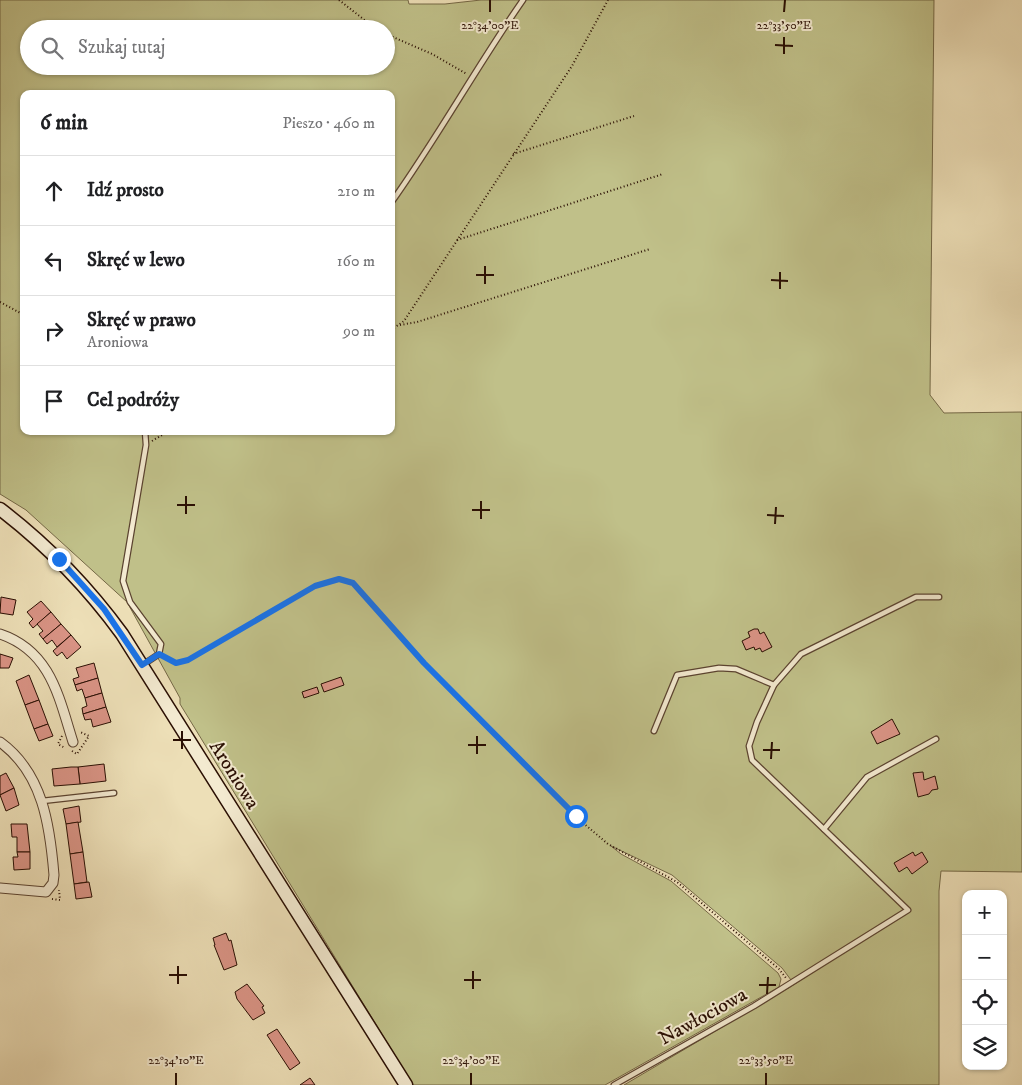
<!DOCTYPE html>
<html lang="pl">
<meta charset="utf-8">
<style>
:root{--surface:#fff;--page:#f2f2f2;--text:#202124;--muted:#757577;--line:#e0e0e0}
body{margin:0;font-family:"IM FELL DW Pica",serif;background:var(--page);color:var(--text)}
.controls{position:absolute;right:15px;bottom:15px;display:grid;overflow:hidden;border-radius:10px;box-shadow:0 1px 4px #0004}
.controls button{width:45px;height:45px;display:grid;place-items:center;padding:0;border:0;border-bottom:1px solid var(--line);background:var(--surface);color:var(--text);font:25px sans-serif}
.stop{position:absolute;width:15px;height:15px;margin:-11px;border:4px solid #1a73e8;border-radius:50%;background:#fff}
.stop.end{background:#1a73e8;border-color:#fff;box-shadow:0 1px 5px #0008}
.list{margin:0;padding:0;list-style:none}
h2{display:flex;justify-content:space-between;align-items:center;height:65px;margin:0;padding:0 20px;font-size:21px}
h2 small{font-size:16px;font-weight:400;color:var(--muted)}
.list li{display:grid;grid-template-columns:32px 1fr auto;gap:15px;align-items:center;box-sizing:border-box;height:70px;padding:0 20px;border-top:1px solid var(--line)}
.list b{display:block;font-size:19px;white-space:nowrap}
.list p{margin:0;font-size:16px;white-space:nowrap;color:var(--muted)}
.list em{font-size:16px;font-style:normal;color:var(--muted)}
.icon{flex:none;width:28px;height:28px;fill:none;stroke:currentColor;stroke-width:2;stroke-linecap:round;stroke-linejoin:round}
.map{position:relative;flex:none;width:1022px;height:1085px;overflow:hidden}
.search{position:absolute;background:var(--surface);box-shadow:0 1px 4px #0004;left:20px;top:20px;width:375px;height:55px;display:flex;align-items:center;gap:12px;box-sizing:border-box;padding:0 18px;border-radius:28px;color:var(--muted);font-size:19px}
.panel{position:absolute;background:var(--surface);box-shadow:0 1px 4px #0004;left:20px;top:90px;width:375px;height:345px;border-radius:10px}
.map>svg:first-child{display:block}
.green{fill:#c0c089;stroke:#756846;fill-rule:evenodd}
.building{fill:#da9486;stroke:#2a0f03}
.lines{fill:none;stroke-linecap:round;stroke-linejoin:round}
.lane-casing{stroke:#5b4330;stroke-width:7}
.street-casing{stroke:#5b4330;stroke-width:11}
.secondary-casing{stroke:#2a0f03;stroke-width:15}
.path{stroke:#2a0f03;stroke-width:2;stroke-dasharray:1 2.5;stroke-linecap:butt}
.lane{stroke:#f3ead0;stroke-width:4.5}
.street{stroke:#f3ead0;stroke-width:9}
.secondary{stroke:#f3ead0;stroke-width:12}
.route{stroke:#1a73e8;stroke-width:6}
.ticks{fill:none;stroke:#2a0f03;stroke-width:2}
.labels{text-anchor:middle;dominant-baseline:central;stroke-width:4;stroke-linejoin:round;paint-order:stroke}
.street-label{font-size:20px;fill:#2a0f03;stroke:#f3ead0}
.ticks-label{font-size:12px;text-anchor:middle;fill:#2a0f03;stroke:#f3ead0;stroke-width:4;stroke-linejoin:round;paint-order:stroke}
</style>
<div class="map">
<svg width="1022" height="1085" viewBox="0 0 1022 1085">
<rect width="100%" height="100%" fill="#eddfb7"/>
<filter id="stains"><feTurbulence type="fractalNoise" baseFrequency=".004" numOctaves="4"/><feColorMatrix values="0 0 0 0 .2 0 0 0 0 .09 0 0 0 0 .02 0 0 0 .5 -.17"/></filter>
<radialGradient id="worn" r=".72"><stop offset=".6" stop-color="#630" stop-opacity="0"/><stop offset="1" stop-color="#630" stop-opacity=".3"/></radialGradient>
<!-- green -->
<path class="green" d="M0 0H408L409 4H445L481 0H934L930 395 944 413 1022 412V872L941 871 939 891V1085H624L790 987 894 920 791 980 782 968 672 875 611 846 621 854 671 881 778 973 781 979 779 987 605 1085H413L180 704V698L127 602 26 510 0 494ZM29 29H386V66H29ZM24 94H391V431H24Z"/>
<!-- building -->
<g class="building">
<polygon points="1,597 16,600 13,615 0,613"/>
<polygon points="41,601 51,612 33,628 29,623 33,619 27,612"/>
<polygon points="51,612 61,624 43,639 39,634 43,631 37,624"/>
<polygon points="61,624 71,635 57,647 52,640 47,644 43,639"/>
<polygon points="754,629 758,629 760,634 764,632 772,647 762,652 760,648 755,650 754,647 746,650 742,641 750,637 748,632"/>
<polygon points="71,635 81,647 67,659 62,652 57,656 53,651"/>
<polygon points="0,654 13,658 9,668 0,668"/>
<polygon points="94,663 98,678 75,685 73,679 79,677 76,668"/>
<polygon points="29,675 39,700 25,705 16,681"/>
<polygon points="341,677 344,685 324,692 321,684"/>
<polygon points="98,678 102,693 85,698 82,689 77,691 75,685"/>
<polygon points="317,687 319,693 304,698 302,692"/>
<polygon points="102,693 106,707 83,714 82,708 87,706 85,698"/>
<polygon points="39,700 48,724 34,729 25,705"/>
<polygon points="106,707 111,722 93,727 91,719 85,720 83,714"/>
<polygon points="892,719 900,734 877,744 871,732"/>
<polygon points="48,724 53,736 39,741 34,729"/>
<polygon points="104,764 106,781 80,784 78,767"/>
<polygon points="71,767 78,767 80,784 54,786 52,769"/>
<polygon points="923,772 924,780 935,776 938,789 932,790 929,794 918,797 913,773"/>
<polygon points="6,773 14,788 0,795 0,776"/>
<polygon points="14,788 19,805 6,811 0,795"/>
<polygon points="79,806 81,822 66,824 63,809"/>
<polygon points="78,822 83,852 70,854 66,824"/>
<polygon points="11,824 27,824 30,852 17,852 17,837 12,837"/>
<polygon points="17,852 30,852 30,869 14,870 13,857 18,857"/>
<polygon points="83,852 87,882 74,884 70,854"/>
<polygon points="913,852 915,856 922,852 928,862 912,874 907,867 899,872 894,863"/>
<polygon points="89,882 92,897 76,899 74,884"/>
<polygon points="226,933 229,941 231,940 237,965 224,970 214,945 215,945 213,938"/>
<polygon points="247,984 264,1006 262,1007 265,1013 253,1020 237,999 235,992"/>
<polygon points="277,1029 300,1063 290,1070 267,1035"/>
<polygon points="310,1078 315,1085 300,1085"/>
</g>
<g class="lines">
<defs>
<g id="lane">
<path d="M391 203C438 137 477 66 523 0"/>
<polyline points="144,664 159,654 161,644 130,602 123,581 146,445 145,431"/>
<polyline points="654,731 677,675 719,668 736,669 774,685"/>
<polyline points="42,801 114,793"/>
<polyline points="824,829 867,777 936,739"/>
<polyline points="614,1085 754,1006 908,910 752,760 749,746 757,722 774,685 801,654 916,597 939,597"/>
</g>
<g id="street">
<path d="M0 634C51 651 59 698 73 742"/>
<path d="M0 742C43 773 50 826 54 875L53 883 46 892 0 888"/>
</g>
<path id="secondary" d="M0 509C47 545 87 586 122 634L406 1085"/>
</defs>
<!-- lane casing -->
<use href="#lane" class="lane-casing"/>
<!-- street casing -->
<use href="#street" class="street-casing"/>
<!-- secondary casing -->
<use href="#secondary" class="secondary-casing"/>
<!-- path -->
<g class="path">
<polyline points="339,0 376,29"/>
<polyline points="386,34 432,54 467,74"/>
<polyline points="513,154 634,116"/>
<polyline points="457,240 663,174"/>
<polyline points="0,302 24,315"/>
<polyline points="400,325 417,322 650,249"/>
<polyline points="391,330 404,321 572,66 608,0"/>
<polyline points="152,441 169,431"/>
<polyline points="166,658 176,663 187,660 315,586 339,579 353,583 424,663 576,817 608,844 677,882 779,969 786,978"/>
<polyline points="62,736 58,744 65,748"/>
<polyline points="72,751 77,754 89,736 80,732"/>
<polyline points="52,899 60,900 59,890"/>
</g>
<!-- lane -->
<use href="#lane" class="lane"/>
<!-- street -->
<use href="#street" class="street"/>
<!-- secondary -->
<use href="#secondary" class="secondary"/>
</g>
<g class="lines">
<!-- route -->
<polyline class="route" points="59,559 104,609 142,665 159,654 176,663 188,660 315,586 339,579 353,583 424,663 576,816"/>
</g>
<!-- ticks -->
<path class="ticks" d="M490 12V0M784 12 785 0M775 45 793 46M784 54V37M476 275H494M771 280 788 281M485 284V266M780 289V272M177 505H195M472 510H490M186 514V496M767 515 784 516M481 519V501M775 524 776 507M173 740H191M468 745H486M182 749V731M763 750H780M477 754V736M771 759 772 742M169 975H187M464 980H481M178 984V966M759 985H776M473 989V971M767 994 768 977M176 1085V1073M471 1085V1073M766 1085V1073"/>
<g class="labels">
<!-- street labels -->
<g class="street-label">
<text transform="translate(234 775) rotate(58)">Aroniowa</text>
<text transform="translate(703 1017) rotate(-29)">Nawłociowa</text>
</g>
</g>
<g class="ticks-label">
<text x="490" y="29">22°34'00"E</text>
<text x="784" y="29">22°33'50"E</text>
<text x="176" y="1064">22°34'10"E</text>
<text x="471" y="1064">22°34'00"E</text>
<text x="766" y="1064">22°33'50"E</text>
</g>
<rect width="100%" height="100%" filter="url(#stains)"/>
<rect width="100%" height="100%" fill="url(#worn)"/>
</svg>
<div class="controls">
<button>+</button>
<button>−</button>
<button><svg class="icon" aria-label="locate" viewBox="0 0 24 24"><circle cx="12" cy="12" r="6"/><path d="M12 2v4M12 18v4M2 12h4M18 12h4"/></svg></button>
<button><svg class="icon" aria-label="layers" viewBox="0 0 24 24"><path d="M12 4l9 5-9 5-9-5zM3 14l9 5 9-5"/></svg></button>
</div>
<div class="stop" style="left:576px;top:816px"></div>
<div class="stop end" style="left:59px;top:559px"></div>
<div class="search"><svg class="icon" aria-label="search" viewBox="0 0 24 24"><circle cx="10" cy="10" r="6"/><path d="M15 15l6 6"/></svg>Szukaj tutaj</div>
<section class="panel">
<h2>6 min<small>Pieszo · 460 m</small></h2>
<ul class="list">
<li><svg class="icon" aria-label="ahead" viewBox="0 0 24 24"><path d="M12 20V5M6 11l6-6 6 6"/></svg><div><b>Idź prosto</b></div><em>210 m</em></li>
<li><svg class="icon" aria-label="left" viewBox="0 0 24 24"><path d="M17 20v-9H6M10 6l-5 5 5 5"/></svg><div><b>Skręć w lewo</b></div><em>160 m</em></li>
<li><svg class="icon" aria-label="right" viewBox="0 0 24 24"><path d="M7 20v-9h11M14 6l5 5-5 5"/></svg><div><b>Skręć w prawo</b><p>Aroniowa</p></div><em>90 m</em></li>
<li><svg class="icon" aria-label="arrive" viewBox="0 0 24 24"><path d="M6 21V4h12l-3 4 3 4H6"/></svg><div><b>Cel podróży</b></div></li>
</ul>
</section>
</div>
